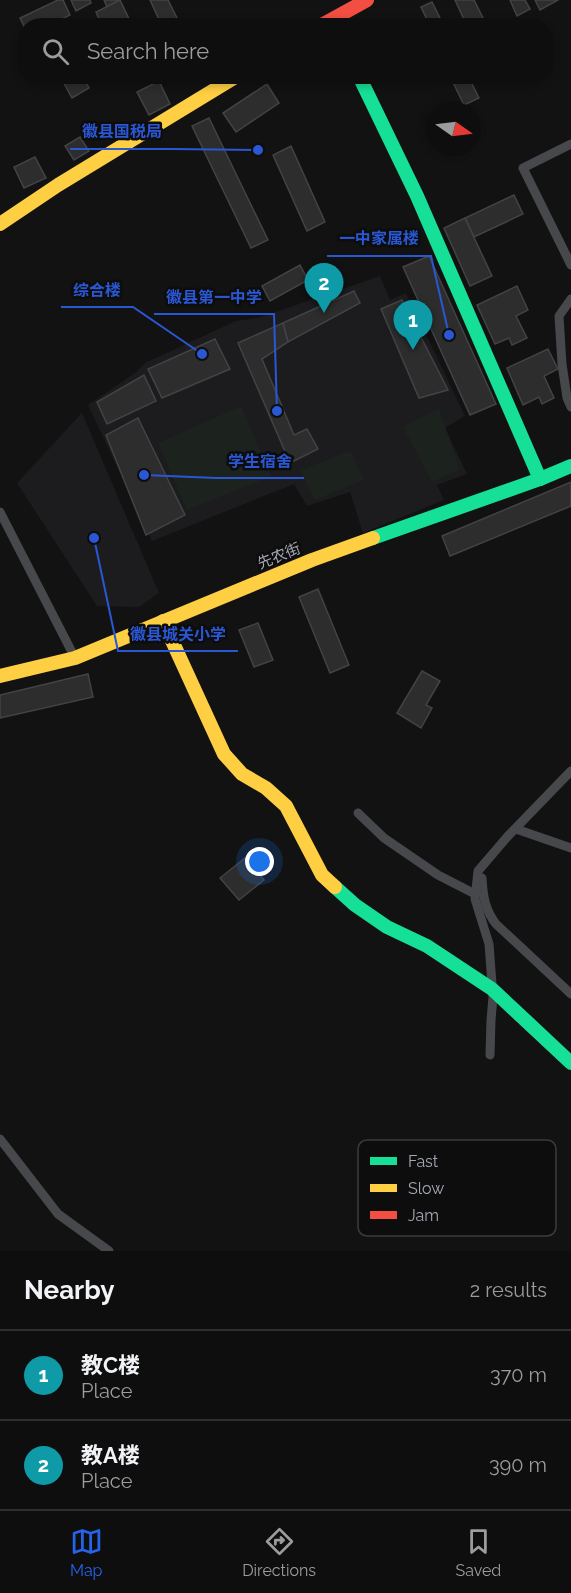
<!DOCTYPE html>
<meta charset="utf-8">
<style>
:root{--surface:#0e0e0e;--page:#1c1c1c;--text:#f1f3f6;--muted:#9b9c9e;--line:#2e2e2e;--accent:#2563eb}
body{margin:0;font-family:Raleway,"Noto Sans SC",sans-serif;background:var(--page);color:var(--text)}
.compass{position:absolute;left:427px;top:102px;width:54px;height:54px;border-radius:50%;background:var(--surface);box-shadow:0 3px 9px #0003;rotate:104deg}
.you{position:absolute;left:260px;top:862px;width:21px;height:21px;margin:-15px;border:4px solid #fff;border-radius:50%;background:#1a73e8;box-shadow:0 0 0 9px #1a73e833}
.badge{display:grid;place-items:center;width:39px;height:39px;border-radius:50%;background:var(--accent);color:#fff;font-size:20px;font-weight:700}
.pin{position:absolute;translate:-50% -50px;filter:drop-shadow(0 2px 3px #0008)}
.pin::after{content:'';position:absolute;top:32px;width:21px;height:18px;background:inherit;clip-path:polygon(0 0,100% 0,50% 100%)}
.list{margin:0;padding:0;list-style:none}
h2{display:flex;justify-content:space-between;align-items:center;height:78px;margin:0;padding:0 24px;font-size:26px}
h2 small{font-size:20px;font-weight:400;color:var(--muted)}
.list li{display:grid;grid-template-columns:39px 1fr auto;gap:18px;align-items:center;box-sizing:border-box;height:90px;padding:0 24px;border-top:2px solid var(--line)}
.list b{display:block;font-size:22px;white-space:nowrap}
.list p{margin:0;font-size:20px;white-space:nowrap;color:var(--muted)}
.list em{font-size:20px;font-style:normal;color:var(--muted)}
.icon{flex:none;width:33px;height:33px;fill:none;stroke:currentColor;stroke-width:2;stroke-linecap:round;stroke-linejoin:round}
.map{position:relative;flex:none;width:571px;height:1251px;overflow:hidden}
.search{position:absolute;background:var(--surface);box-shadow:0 3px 9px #0003;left:18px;right:18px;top:18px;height:66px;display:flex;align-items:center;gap:15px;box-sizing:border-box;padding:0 21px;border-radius:24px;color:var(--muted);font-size:22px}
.sheet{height:258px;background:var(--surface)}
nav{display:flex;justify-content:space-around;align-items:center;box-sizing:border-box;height:84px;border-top:2px solid var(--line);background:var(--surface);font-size:16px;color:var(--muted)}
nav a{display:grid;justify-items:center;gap:3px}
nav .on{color:var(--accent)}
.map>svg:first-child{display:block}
.built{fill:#1c1c1e}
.green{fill:#1c221d}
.building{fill:#2d2d2e;stroke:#424346;stroke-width:1.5}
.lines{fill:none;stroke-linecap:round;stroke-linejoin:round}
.street{stroke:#47484b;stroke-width:9}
.fast{stroke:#16e098;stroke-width:14}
.slow{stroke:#ffcf43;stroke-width:14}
.jam{stroke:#f24e42;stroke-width:14}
.labels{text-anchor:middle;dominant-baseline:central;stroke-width:5;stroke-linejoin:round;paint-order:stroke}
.street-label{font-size:15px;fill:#a4a8b3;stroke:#0d0d0e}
.key{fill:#0d0d0e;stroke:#3a3c40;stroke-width:1.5}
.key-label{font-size:16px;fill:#a4a8b3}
.leader{fill:none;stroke:#2a57d4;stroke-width:2}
.callout-dot{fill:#2a57d4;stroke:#0d0d0e;stroke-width:2}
.callout-label{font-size:16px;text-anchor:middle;font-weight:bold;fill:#2a57d4;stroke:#0d0d0e;stroke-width:5;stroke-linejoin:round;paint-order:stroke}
</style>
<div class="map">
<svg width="571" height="1251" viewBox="0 0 571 1251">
<rect width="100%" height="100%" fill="#121212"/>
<!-- built -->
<g class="built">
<polygon points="380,276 390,300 406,293 465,416 445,428 467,474 437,485 444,500 363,533 350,492 307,506 294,484 152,541 88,405 135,373 145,363 236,321 258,318"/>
<polygon points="82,413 159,593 139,607 97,606 17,483"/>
</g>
<!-- green -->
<g class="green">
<polygon points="241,406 271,476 187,510 158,443"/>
<polygon points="439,409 460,470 432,482 403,427"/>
<polygon points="351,451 364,480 315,500 300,470"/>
</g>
<!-- building -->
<g class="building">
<polygon points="58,0 63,0 70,15 48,26 26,26 26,30 20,18"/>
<polygon points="71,0 90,0 91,3 76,11"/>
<polygon points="104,0 120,0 107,7"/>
<polygon points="120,0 131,23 126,26 102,26 96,12"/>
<polygon points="150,0 168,0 181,26 162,26"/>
<polygon points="455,0 474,0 487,26 467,26"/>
<polygon points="510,0 525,0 530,9 517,16"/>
<polygon points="535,0 558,0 540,10"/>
<polygon points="432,2 444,26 430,26 421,7"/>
<polygon points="60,76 83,76 89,88 72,98"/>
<polygon points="450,76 468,76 479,98 464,105"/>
<polygon points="159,81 170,104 149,115 137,92"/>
<polygon points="267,84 279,103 236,132 223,113"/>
<polygon points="209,118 268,240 251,248 192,126"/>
<polygon points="80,137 89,151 74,160 65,146"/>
<polygon points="291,146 325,222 307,231 273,155"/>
<polygon points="35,157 46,178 24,188 14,167"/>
<polygon points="514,195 523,214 474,237 465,218"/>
<polygon points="465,218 492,276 470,286 444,228"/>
<polygon points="429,256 496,404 470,415 403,267"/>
<polygon points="300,265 308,280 270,301 262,286"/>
<polygon points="517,286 528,310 516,316 527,338 512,345 509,338 495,344 477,305"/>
<polygon points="354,291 360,303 288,342 283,323"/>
<polygon points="402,300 448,390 419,398 381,309"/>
<polygon points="283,323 288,342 262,359 294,435 307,429 318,449 290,463 238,343"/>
<polygon points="215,339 230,369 162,398 148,369"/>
<polygon points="548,349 558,369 544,376 554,398 542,404 539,397 523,405 507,368"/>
<polygon points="144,375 156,401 107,424 97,402"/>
<polygon points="138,418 185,515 146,535 106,435"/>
<polygon points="571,482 571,506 450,556 442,536"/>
<polygon points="318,589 349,665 330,673 299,597"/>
<polygon points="258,623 273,660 254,667 239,630"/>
<polygon points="422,671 440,681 426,705 432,708 421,728 397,713"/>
<polygon points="88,674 93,697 0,718 0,695"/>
<polygon points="245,858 264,880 239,900 220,878"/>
</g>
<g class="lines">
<!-- street -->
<g class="street">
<polyline points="571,144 523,168 571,265"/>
<polyline points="571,299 559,316 562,364 567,398 571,407"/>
<polyline points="0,512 75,658"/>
<polyline points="358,813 384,838 438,875 475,894"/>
<polyline points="516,829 571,848"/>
<path d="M482 878C483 896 485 910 496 924L571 994"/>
<polyline points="490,1055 491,1020 493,997 489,944 475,899 478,871 508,836 571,771"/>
<polyline points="0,1139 58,1214 109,1251"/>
</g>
<!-- fast -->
<g class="fast">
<polyline points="359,76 417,196 540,479"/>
<polyline points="373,538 540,479 571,466"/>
<polyline points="335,887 355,905 387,927 427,946 492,989 571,1063"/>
</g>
<!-- slow -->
<g class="slow">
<polyline points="0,224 58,185 237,76"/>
<polyline points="163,621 224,754 242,774 266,788 286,806 322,875 335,887"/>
<polyline points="0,676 75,658 312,560 373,538"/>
</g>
<!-- jam -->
<polyline class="jam" points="320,26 367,0"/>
</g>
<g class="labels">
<!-- street labels -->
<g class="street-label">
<text transform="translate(279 556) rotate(-22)">先农街</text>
</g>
</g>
<!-- legend -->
<rect x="358" y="1140" width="198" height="96" rx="9" class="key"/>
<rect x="370" y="1157" width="27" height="8" fill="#16e098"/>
<rect x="370" y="1184" width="27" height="8" fill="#ffcf43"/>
<rect x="370" y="1211" width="27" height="8" fill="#f24e42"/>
<g class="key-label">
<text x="408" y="1167">Fast</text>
<text x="408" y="1194">Slow</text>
<text x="408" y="1221">Jam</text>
</g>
<!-- callouts -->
<path class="leader" d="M258 150L174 149H70M449 335L431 256H327M202 354L133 307H61M277 411L274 314H154M144 475L216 478H304M94 538L118 651H238"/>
<g class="callout-dot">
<circle cx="258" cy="150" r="6"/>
<circle cx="449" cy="335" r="6"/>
<circle cx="202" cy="354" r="6"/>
<circle cx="277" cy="411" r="6"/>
<circle cx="144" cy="475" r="6"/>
<circle cx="94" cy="538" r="6"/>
</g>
<g class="callout-label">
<text x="122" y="137">徽县国税局</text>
<text x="379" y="244">一中家属楼</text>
<text x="97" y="296">综合楼</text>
<text x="214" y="303">徽县第一中学</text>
<text x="260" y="467">学生宿舍</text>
<text x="178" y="640">徽县城关小学</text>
</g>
</svg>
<svg class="compass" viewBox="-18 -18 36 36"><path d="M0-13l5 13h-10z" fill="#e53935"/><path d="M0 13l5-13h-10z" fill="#9b9c9e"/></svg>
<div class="you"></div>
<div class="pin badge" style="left:413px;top:350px;background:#0f9aa8">1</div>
<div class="pin badge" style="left:324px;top:313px;background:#0f9aa8">2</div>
<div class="search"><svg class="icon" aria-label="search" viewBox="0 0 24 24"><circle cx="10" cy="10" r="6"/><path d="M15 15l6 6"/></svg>Search here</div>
</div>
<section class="sheet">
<h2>Nearby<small>2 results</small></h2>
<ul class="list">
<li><span class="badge" style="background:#0f9aa8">1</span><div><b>教C楼</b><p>Place</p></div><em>370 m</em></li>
<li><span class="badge" style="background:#0f9aa8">2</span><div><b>教A楼</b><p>Place</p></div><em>390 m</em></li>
</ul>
</section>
<nav>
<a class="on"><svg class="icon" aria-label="map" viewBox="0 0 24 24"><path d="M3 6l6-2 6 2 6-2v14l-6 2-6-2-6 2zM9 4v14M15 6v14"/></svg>Map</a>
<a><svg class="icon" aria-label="directions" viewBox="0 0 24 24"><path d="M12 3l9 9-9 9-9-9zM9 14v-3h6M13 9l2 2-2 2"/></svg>Directions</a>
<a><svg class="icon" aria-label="saved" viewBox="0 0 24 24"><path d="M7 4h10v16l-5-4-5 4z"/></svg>Saved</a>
</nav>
